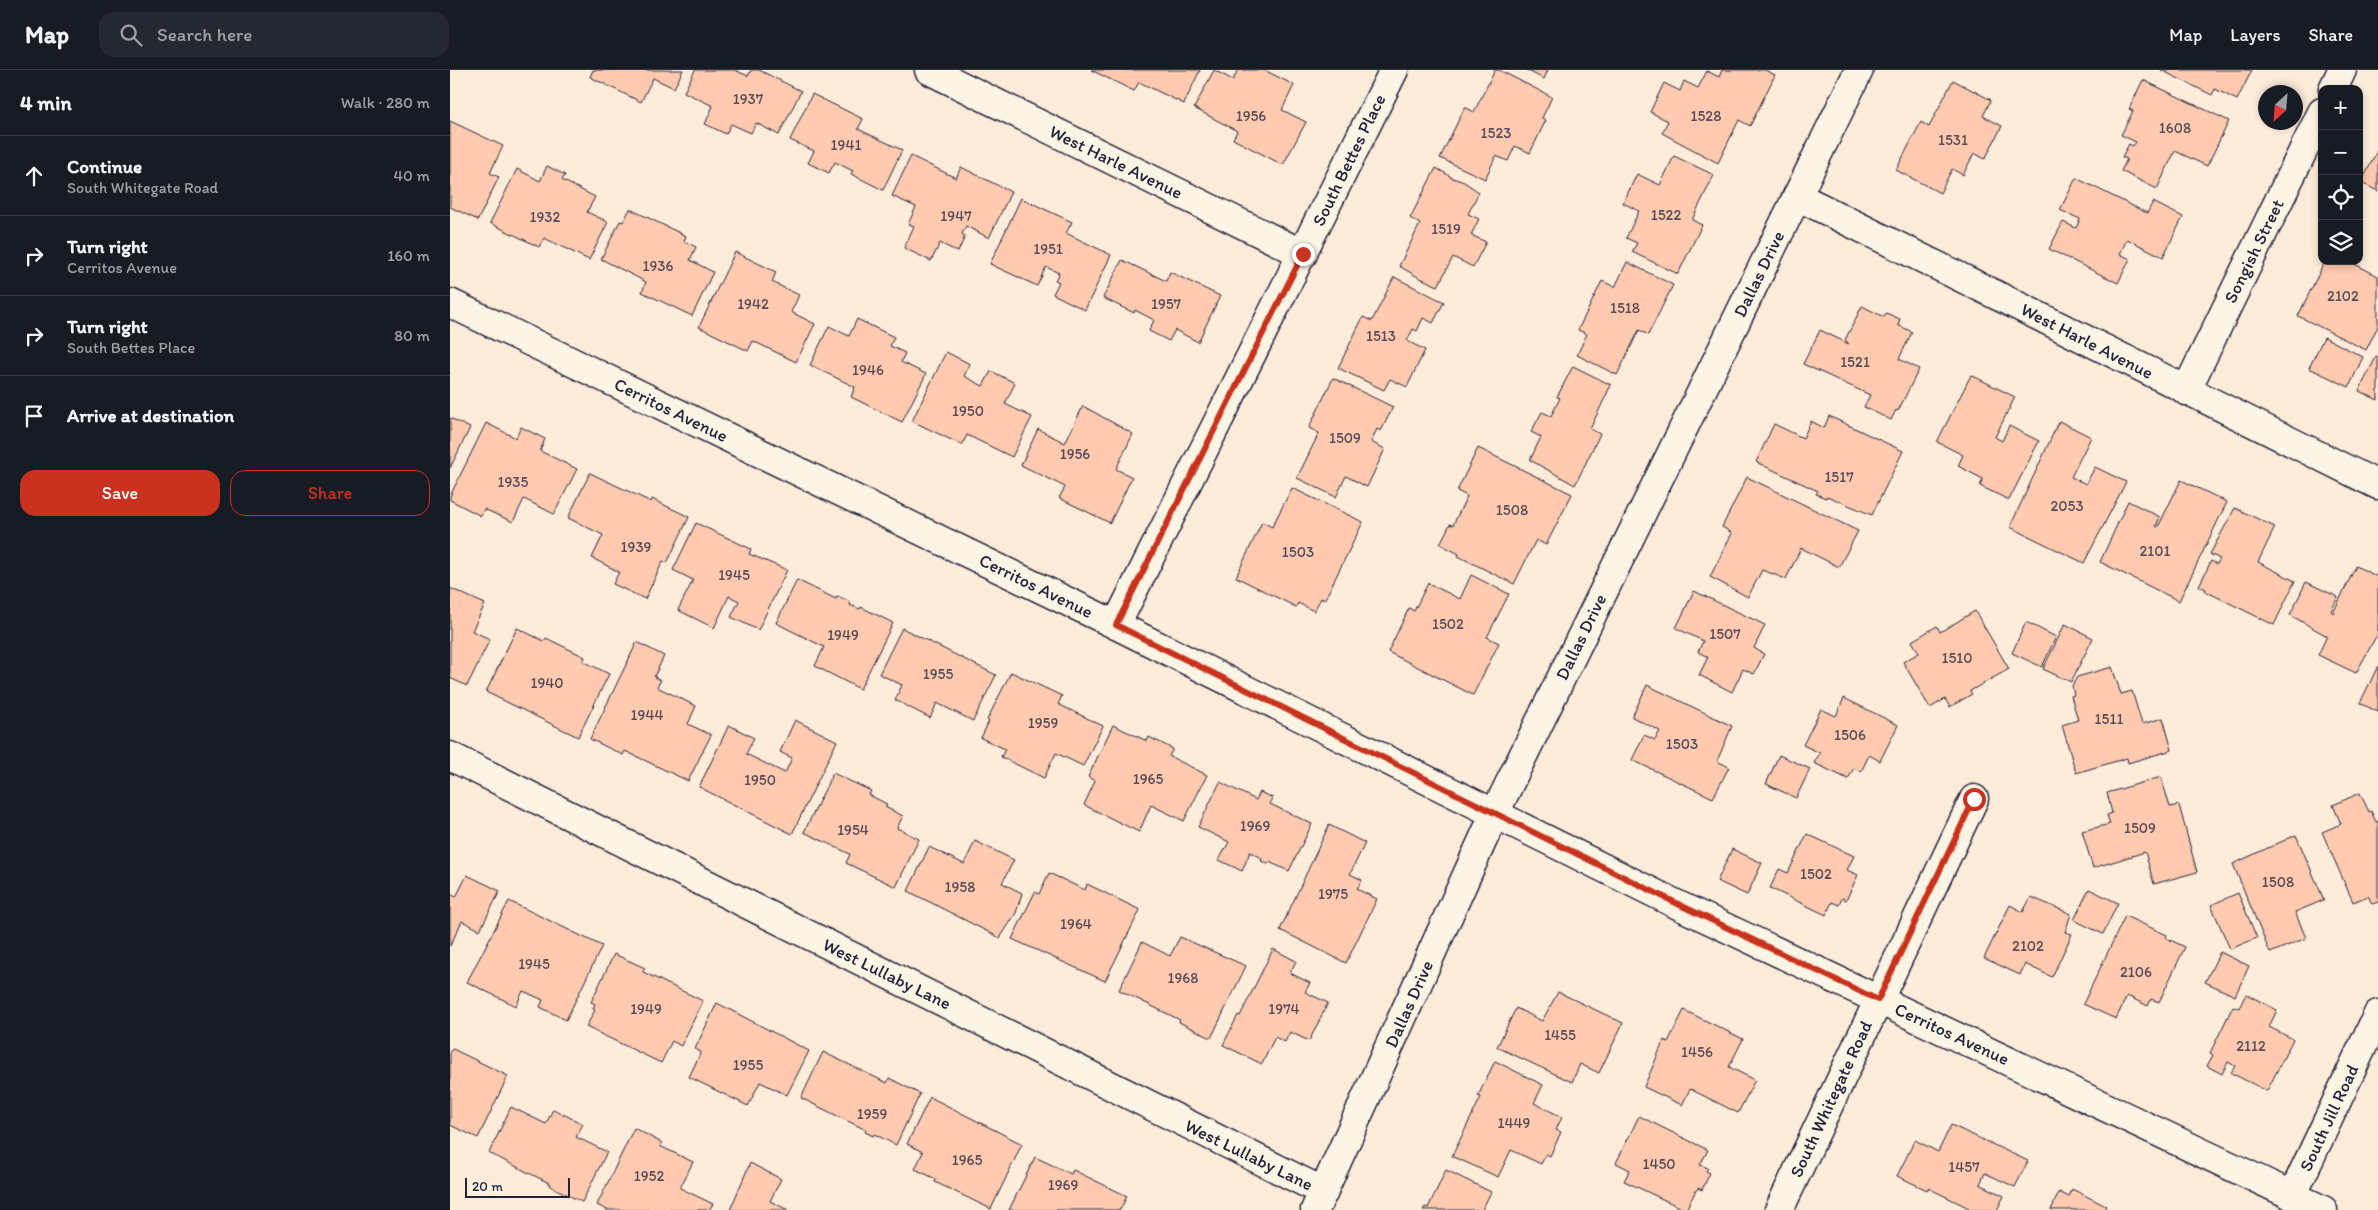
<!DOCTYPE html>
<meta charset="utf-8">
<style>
:root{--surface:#171b24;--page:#242831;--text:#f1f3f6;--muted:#9ea1a6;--line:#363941;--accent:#c8321e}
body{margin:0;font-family:Itim,sans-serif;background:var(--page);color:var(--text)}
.controls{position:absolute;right:15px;top:15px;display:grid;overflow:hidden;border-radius:10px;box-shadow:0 2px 8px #0003}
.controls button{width:45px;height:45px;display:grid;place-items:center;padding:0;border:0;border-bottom:1px solid var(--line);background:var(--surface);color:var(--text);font:25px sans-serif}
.compass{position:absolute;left:1808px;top:15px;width:45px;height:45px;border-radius:50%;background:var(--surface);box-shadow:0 2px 8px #0003;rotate:206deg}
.scale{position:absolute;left:15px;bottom:12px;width:105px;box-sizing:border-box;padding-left:5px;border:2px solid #22223b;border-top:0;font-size:14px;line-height:18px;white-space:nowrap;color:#22223b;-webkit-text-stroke:4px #fcf5e5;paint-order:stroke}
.stop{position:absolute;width:15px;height:15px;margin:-11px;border:4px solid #c8321e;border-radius:50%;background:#fff}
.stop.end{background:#c8321e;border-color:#fff;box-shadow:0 1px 5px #0008}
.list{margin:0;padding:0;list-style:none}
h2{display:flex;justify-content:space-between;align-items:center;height:65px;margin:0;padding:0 20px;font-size:21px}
h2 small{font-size:16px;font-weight:400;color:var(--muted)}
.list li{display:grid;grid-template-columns:32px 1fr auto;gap:15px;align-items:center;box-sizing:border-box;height:80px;padding:0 20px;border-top:1px solid var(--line)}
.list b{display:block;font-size:19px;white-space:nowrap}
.list p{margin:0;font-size:16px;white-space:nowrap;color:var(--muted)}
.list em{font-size:16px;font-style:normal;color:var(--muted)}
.actions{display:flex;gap:10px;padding:15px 20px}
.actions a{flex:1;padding:11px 0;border:1px solid var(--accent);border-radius:15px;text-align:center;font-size:18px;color:var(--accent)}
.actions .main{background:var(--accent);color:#fff}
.icon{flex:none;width:28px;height:28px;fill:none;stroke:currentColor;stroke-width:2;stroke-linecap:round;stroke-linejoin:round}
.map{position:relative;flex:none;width:1928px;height:1140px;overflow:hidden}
header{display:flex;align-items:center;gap:30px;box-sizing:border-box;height:70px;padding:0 25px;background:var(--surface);border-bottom:1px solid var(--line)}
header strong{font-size:24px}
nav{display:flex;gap:28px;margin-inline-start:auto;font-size:18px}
.search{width:350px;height:45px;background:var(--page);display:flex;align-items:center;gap:12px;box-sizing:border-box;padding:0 18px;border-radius:15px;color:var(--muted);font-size:19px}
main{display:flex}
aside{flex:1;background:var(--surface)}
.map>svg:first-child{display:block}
.building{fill:#ffcaaf;stroke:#22223b}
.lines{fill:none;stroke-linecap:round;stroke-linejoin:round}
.minor-casing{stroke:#22223b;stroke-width:31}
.tertiary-casing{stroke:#22223b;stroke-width:31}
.minor{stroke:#fcf5e5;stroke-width:28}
.tertiary{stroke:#fcf5e5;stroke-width:28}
.route{stroke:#c8321e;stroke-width:6}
.labels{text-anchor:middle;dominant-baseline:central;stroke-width:4.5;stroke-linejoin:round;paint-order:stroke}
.number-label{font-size:15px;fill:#594c58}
.street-label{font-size:18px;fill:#22223b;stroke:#fcf5e5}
</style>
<header>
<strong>Map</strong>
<div class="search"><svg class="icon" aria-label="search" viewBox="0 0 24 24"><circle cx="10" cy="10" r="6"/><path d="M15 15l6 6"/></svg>Search here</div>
<nav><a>Map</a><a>Layers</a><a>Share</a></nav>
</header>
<main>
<aside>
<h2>4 min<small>Walk · 280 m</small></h2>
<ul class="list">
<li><svg class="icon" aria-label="ahead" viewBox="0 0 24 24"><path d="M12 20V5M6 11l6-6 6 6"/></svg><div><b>Continue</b><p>South Whitegate Road</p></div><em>40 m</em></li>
<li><svg class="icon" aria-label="right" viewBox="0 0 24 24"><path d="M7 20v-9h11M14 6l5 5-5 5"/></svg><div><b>Turn right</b><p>Cerritos Avenue</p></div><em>160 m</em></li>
<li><svg class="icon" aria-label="right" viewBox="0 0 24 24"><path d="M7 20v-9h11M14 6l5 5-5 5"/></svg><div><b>Turn right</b><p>South Bettes Place</p></div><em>80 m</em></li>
<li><svg class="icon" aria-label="arrive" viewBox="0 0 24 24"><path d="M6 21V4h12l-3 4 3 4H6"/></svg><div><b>Arrive at destination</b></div></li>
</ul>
<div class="actions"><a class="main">Save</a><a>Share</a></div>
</aside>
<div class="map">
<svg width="1928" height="1140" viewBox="0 0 1928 1140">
<rect width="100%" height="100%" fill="#fdecda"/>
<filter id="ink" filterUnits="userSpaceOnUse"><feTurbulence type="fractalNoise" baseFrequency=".02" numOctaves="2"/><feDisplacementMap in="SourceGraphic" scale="10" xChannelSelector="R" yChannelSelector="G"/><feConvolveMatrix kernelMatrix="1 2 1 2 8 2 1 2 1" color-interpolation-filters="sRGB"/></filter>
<g filter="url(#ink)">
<!-- building -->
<g class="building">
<polygon points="143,0 233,0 224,18 203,8 191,32 140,7"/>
<polygon points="245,0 285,0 298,6 301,0 309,0 351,21 329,65 306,53 301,63 281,54 276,64 255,54 263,36 234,22"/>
<polygon points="641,0 750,0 734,34 689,12 684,21"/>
<polygon points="764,0 783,10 788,0 814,0 844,15 832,40 856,52 833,95 783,69 787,61 744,38"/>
<polygon points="1045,0 1049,0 1102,27 1092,48 1096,50 1080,83 1065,76 1058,91 1046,86 1035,109 990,88 1015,37 1024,42"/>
<polygon points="1076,0 1098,0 1094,9"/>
<polygon points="1272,0 1315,0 1325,5 1300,56 1289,50 1268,93 1212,63 1218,51 1200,42 1214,13 1230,21 1234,11 1248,18 1257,1 1269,7"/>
<polygon points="1711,0 1802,0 1787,30 1765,19 1762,25"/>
<polygon points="1503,10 1541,30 1533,46 1552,56 1535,89 1524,83 1513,105 1502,99 1490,123 1446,100 1471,52 1479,57"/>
<polygon points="1693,10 1779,51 1757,96 1725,81 1707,119 1671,101 1677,89 1672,87 1679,74 1683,76 1686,72 1671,65 1683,41 1679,39"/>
<polygon points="362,24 413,49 408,59 452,80 433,120 401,104 403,101 385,92 379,103 358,93 364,81 340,70"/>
<polygon points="0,51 53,76 40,103 49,107 28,150 0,137"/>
<polygon points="1928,79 1928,121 1911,113"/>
<polygon points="461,86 506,108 511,97 561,122 539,168 516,156 512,164 515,166 508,182 490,173 481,191 454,178 464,156 458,154 466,137 442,126"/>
<polygon points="1224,86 1264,105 1242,150 1252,155 1228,204 1182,182 1187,173 1176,168 1189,141 1173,133 1187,104 1210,115"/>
<polygon points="97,96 115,105 112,110 145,127 137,142 158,152 139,190 94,168 89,177 40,153 67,99 90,111"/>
<polygon points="986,98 1000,106 1000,107 1014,112 1029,122 1018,144 1029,149 1021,165 1036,172 1023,197 1003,187 988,216 968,207 949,196 970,154 960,148"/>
<polygon points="1626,108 1697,143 1703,132 1733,147 1713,187 1677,169 1670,184 1680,189 1668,213 1599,179 1613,152 1626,158 1630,149 1610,140"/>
<polygon points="571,128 622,152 616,163 661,185 635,240 603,224 609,212 605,210 609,203 596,197 587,216 540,194"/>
<polygon points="180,139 236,166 234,171 246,177 240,190 263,202 242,246 192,222 196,212 151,189 170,151 173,152"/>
<polygon points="285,182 326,202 322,212 349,225 341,242 365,254 346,292 303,271 298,281 249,257"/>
<polygon points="672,190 716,211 720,202 770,226 748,272 725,260 719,271 699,261 704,250 685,240 684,243 653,228"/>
<polygon points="1875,191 1899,191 1928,206 1928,256 1916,280 1848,246"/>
<polygon points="1177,192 1223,215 1198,265 1189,260 1167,305 1127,285 1137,264 1128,260 1152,211 1165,217"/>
<polygon points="944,207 994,232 983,253 973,248 967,261 963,259 957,271 975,280 957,317 940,309 934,320 888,298 913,247 922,251"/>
<polygon points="1412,236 1434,247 1436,243 1450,249 1448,255 1462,262 1449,289 1469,299 1448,341 1446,340 1441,350 1414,337 1420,325 1353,294 1370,260 1399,274 1395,270"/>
<polygon points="407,249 444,267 440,276 455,283 451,292 476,304 452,352 401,327 405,317 360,295 379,256 399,266"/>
<polygon points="1874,267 1913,287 1899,317 1859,298"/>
<polygon points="496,282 520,294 514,306 533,316 541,301 565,313 555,334 582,347 562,387 517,365 512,375 462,351"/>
<polygon points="1926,287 1928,288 1928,330 1909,321"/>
<polygon points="1123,296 1161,315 1140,359 1150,364 1125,415 1080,390 1091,367 1081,362 1092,342 1101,346 1110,328 1107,327"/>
<polygon points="1521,305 1565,327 1545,367 1552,371 1559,356 1589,371 1559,430 1530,416 1533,409 1508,396 1513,385 1487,372"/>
<polygon points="883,308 943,337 931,361 927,359 921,372 935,379 917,417 896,406 886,427 847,408 869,363 859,358"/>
<polygon points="633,336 683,364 666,399 682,407 660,453 609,428 615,417 571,395 588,359 615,373"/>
<polygon points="1379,346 1453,381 1422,445 1377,426 1376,428 1366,424 1368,421 1306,392 1324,354 1353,368 1361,351 1374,358"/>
<polygon points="0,348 20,358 0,398"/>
<polygon points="1609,351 1641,367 1621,407 1636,414 1645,397 1676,412 1634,493 1560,457"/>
<polygon points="36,353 66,368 71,357 95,369 90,381 127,399 104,444 74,429 63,452 34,439 31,446 0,430 0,426"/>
<polygon points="1028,378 1122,424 1096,475 1086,470 1064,514 1008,486 1009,484 990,474 1000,454 1003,455 1017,426 1007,421"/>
<polygon points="140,403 201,432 202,429 239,447 217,493 213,491 195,529 163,514 169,502 142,488 153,465 118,448"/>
<polygon points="1297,407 1408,461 1389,497 1351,478 1336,509 1312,500 1298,527 1260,507 1282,463 1272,457"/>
<polygon points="1731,410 1777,432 1729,531 1650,492 1678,431 1710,447 1706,456 1708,457"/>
<polygon points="842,418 913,452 875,529 871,528 864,541 848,533 846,537 786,507 812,452 822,457"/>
<polygon points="1785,438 1825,457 1808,492 1845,511 1824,555 1755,521 1756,519 1749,516 1761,491 1767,494 1770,489 1760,484"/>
<polygon points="246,453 301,479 299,484 337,500 308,560 281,547 289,531 279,526 264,558 228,540 243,510 223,500"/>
<polygon points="1906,496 1928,507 1928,563 1906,603 1868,585 1877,566 1840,545 1856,512 1888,527 1881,541 1883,543"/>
<polygon points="1021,505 1059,524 1037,567 1049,573 1023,625 938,582 959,538 964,541 978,513 1010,529"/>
<polygon points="347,510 386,529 387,526 401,532 400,535 410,539 411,537 443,553 410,619 365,596 374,577 326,553"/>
<polygon points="0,518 35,534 22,561 40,569 17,616 0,608"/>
<polygon points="1244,521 1315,555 1304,578 1314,584 1304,604 1293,599 1282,622 1249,605 1258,587 1248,582 1253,571 1226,558"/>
<polygon points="1525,541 1559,599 1520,621 1522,624 1500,637 1495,629 1480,638 1453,592 1469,583 1462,571 1487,556 1490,562"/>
<polygon points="1576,552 1606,567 1592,597 1562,583"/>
<polygon points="1615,554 1643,568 1621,612 1593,599"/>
<polygon points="67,558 94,571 96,568 135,587 133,591 159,604 128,667 36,622"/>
<polygon points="452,558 546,605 523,651 487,633 480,648 445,630 452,615 429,604"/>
<polygon points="187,572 214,586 204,607 211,610 207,617 246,636 238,654 261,665 238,711 175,681 173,685 140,669"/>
<polygon points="1928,596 1928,642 1910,633"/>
<polygon points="1662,597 1671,624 1682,621 1692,654 1713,648 1722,680 1678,693 1677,688 1626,703 1612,655 1628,650 1621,626 1624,625 1622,616 1627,607"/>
<polygon points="561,602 612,626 608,634 653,656 633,696 606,683 594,708 551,687 555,679 531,668 539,651 537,650"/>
<polygon points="1197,615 1282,656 1267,691 1279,697 1263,728 1182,690 1194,665 1205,670 1210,661 1182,647"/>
<polygon points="1394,628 1448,655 1430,691 1419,685 1411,702 1404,698 1398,709 1364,693 1370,683 1353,675 1371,639 1386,646"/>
<polygon points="345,650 387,671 342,764 249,717 279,655 304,668 296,684 335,703 342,688 330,682"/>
<polygon points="663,655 697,671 699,667 723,679 719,686 757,705 734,751 701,735 689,762 634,735 645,711 638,707"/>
<polygon points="1329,685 1360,699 1346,728 1316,714"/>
<polygon points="383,703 421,721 419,725 437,734 435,737 453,746 447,758 469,769 446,817 396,793 400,784 354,762"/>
<polygon points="1711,707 1720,737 1729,735 1747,802 1704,814 1695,782 1643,798 1632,761 1660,754 1657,745 1662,743 1657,723"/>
<polygon points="770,712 806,730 810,722 823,728 820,734 862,754 839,801 819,792 818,794 811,791 812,788 800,782 792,801 769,790 779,772 748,757"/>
<polygon points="1910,723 1919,742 1921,741 1926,752 1928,751 1928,832 1922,834 1918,826 1903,832 1872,762 1891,754 1883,735"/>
<polygon points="879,755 915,773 900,804 912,810 907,819 927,829 896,893 830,860"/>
<polygon points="1357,764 1404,786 1397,800 1408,805 1396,830 1392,828 1389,835 1382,832 1376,845 1320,818 1329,799 1338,803"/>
<polygon points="1846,765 1874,830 1845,842 1856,868 1820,883 1783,794"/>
<polygon points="525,771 564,790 552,813 572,823 566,843 550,868 458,821 479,777 514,794"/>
<polygon points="1282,779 1312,793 1297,825 1267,811"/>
<polygon points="599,803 635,820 637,814 690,840 655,911 562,869 585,822 589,824"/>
<polygon points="17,805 50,821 30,860 12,851 0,876 0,824 6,827"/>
<polygon points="1639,819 1668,833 1653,864 1624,850"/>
<polygon points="1788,823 1807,868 1780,879 1761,835"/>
<polygon points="1581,827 1621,844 1615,862 1622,864 1602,907 1575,894 1570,905 1534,888 1560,835 1573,842"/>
<polygon points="59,831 152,876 116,950 90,937 93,930 73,921 66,936 17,912"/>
<polygon points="1675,846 1717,865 1716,868 1735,877 1709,932 1701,929 1698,936 1677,926 1666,949 1633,934"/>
<polygon points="730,867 796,896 761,968 729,952 730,950 669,920 692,872 720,886"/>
<polygon points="823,879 846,891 840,903 860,913 855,922 878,933 859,971 840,962 835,972 825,967 812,994 773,975 788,945 790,946"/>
<polygon points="1770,882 1799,896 1785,926 1755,912"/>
<polygon points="164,884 195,898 193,902 253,931 231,976 222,971 211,993 136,957 145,940 143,939 145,934 141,932"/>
<polygon points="1108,922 1173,953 1149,1003 1130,994 1122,1012 1047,977 1066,938 1092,951"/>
<polygon points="1796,924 1827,940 1819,957 1843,969 1817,1021 1781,1003 1785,996 1778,992 1772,1004 1757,996 1763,985 1760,983 1783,936 1789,938"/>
<polygon points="267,933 359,981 337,1025 310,1012 298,1036 239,1007 251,982 245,979"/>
<polygon points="1234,940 1293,969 1279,997 1305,1010 1288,1043 1240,1019 1232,1035 1194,1017 1214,970 1218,972"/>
<polygon points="3,979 58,1006 28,1068 0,1055 0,981"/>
<polygon points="373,982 437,1013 439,1008 470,1024 446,1075 424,1064 423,1066 415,1062 416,1060 351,1028"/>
<polygon points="1045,991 1093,1015 1084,1033 1112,1047 1106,1060 1111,1062 1100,1086 1096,1084 1091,1094 1061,1080 1048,1107 1002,1086 1031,1027 1028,1026"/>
<polygon points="480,1027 572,1074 541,1139 485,1112 486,1109 465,1099 473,1082 457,1074"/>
<polygon points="61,1037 96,1054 103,1039 133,1054 126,1067 157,1082 132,1132 100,1116 101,1114 39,1083"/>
<polygon points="1189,1046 1258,1080 1250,1095 1258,1098 1256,1101 1260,1103 1252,1120 1248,1118 1245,1122 1236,1140 1174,1111 1180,1100 1166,1093"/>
<polygon points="1501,1055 1578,1091 1565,1117 1535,1103 1530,1114 1554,1126 1547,1140 1519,1140 1519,1138 1478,1118 1477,1120 1447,1106 1465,1070 1488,1082"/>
<polygon points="184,1058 212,1073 210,1076 243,1092 230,1118 263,1134 259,1140 157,1140 147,1135"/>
<polygon points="585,1087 621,1104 623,1100 677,1126 670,1140 559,1140"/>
<polygon points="300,1093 331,1109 320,1131 338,1140 280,1140"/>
<polygon points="996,1100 1041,1122 1032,1140 973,1140 975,1137 978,1138"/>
<polygon points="1622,1119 1656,1136 1654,1140 1601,1140 1609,1122 1619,1127"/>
</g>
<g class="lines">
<defs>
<g id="minor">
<polyline points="479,0 853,184"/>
<polyline points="1883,19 1892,0"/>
<polyline points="1347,126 1928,415"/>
<polyline points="1736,321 1872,42"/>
<polyline points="666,555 944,0"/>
<polyline points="0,686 874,1122"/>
<polyline points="1842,1126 1928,944"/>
<polyline points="865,1140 1045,743 1409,0"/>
<polyline points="1329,1140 1524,729"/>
</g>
<polyline id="tertiary" points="0,233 666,555 1228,835 1873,1140"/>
</defs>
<!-- minor casing -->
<use href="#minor" class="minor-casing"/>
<!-- tertiary casing -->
<use href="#tertiary" class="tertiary-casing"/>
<!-- minor -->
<use href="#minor" class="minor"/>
<!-- tertiary -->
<use href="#tertiary" class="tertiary"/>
</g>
</g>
<g class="lines" filter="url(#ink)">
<!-- route -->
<polyline class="route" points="853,184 666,555 1228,834 1428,930 1524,729"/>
</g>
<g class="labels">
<!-- number labels -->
<g class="number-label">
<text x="298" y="29">1937</text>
<text x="801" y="46">1956</text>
<text x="1256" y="46">1528</text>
<text x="1725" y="58">1608</text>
<text x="1046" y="63">1523</text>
<text x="1503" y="70">1531</text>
<text x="396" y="75">1941</text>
<text x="1216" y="145">1522</text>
<text x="506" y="146">1947</text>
<text x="95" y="147">1932</text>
<text x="996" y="159">1519</text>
<text x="598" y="179">1951</text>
<text x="208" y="196">1936</text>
<text x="1893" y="226">2102</text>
<text x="303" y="234">1942</text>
<text x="716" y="234">1957</text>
<text x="1175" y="238">1518</text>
<text x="931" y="266">1513</text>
<text x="1405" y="292">1521</text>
<text x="418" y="300">1946</text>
<text x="518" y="341">1950</text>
<text x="895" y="368">1509</text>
<text x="625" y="384">1956</text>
<text x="1389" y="407">1517</text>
<text x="63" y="412">1935</text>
<text x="1617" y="436">2053</text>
<text x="1062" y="440">1508</text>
<text x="186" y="477">1939</text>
<text x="1705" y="481">2101</text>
<text x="848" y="482">1503</text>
<text x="284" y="505">1945</text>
<text x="998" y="554">1502</text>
<text x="1275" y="564">1507</text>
<text x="393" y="565">1949</text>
<text x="1507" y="588">1510</text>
<text x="488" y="604">1955</text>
<text x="97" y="613">1940</text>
<text x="197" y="645">1944</text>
<text x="1659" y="649">1511</text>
<text x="593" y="653">1959</text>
<text x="1400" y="665">1506</text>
<text x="1232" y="674">1503</text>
<text x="698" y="709">1965</text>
<text x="310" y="710">1950</text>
<text x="805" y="756">1969</text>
<text x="1690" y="758">1509</text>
<text x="403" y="760">1954</text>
<text x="1366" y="804">1502</text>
<text x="1828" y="812">1508</text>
<text x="510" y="817">1958</text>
<text x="883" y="824">1975</text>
<text x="626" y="854">1964</text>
<text x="1578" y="876">2102</text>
<text x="84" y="894">1945</text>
<text x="1686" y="902">2106</text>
<text x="733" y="908">1968</text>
<text x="196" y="939">1949</text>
<text x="834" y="939">1974</text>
<text x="1110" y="965">1455</text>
<text x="1801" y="976">2112</text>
<text x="1247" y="982">1456</text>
<text x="298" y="995">1955</text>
<text x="422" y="1044">1959</text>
<text x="1064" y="1053">1449</text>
<text x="517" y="1090">1965</text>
<text x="1209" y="1094">1450</text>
<text x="1514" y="1097">1457</text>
<text x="199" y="1106">1952</text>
<text x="613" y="1115">1969</text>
</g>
<!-- street labels -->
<g class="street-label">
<text transform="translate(899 90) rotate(-64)">South Bettes Place</text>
<text transform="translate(666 92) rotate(26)">West Harle Avenue</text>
<text transform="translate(1804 181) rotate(-64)">Songish Street</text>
<text transform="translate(1309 204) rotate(-64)">Dallas Drive</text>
<text transform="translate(1637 271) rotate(27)">West Harle Avenue</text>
<text transform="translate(221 340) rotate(26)">Cerritos Avenue</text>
<text transform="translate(586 516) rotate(26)">Cerritos Avenue</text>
<text transform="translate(1131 567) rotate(-64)">Dallas Drive</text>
<text transform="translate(437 904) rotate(26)">West Lullaby Lane</text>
<text transform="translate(959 934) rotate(-66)">Dallas Drive</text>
<text transform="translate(1502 964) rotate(25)">Cerritos Avenue</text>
<text transform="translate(1381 1029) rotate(-65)">South Whitegate Road</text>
<text transform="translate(1879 1048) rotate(-65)">South Jill Road</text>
<text transform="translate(799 1085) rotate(26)">West Lullaby Lane</text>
</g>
</g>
</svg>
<div class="controls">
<button>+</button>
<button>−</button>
<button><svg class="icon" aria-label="locate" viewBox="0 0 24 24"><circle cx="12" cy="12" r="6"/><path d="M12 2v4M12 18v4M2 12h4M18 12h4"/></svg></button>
<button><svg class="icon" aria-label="layers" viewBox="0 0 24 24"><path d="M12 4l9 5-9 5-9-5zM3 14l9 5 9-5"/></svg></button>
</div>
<svg class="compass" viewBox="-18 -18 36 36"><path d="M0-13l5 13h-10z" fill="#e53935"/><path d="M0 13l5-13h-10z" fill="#9ea1a6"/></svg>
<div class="scale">20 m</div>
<div class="stop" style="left:1524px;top:729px"></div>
<div class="stop end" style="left:853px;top:184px"></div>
</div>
</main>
